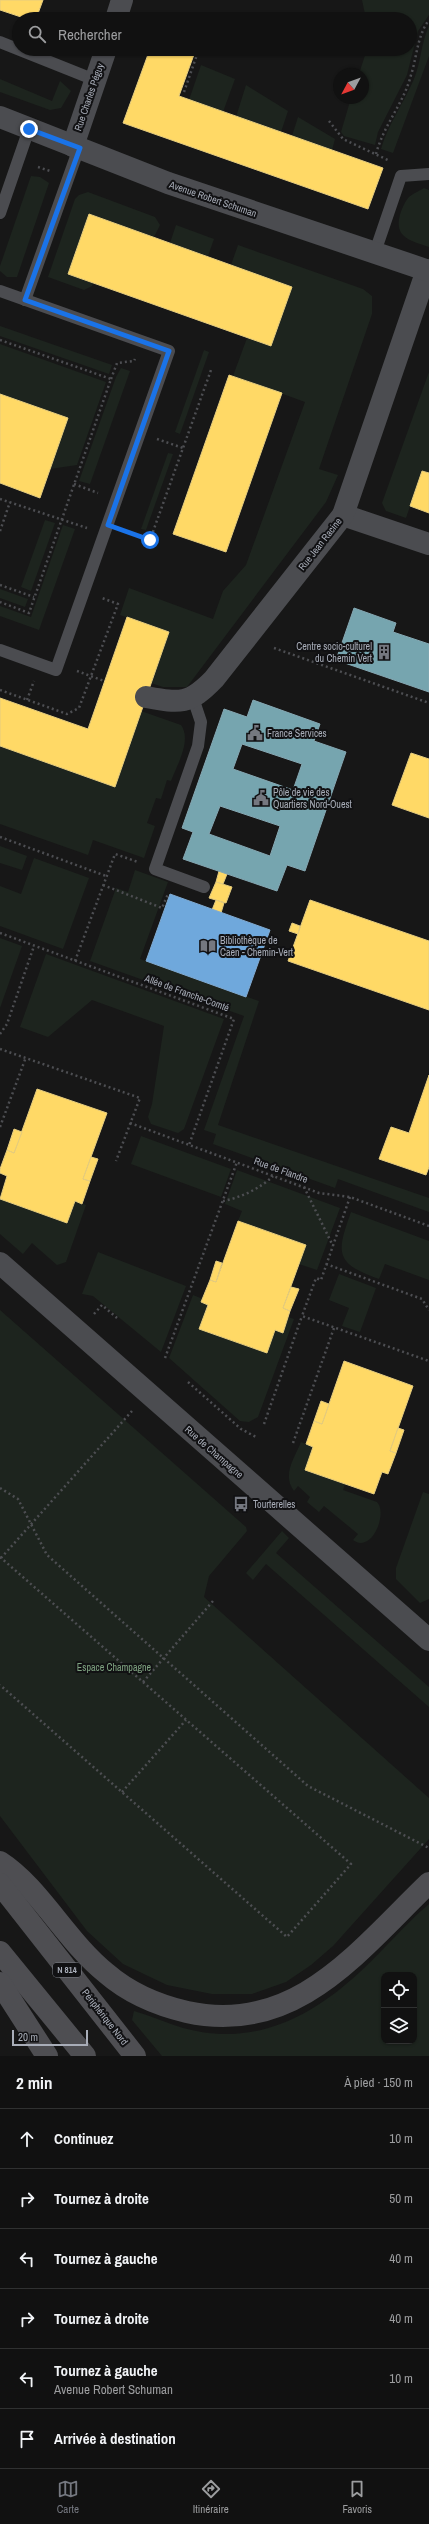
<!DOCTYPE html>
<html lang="fr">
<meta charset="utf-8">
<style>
:root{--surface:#111;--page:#1e1f1f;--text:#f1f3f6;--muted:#9c9d9f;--line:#303131;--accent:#757880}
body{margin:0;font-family:"Archivo Narrow",sans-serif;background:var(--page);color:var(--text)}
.controls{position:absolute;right:12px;bottom:12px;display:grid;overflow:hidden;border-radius:8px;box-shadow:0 1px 3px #0004}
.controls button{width:36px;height:36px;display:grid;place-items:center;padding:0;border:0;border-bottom:1px solid var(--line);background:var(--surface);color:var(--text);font:20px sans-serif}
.compass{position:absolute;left:333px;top:68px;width:36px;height:36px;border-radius:50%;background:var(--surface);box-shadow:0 1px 3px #0004;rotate:229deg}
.scale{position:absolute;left:12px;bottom:10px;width:76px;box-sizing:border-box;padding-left:4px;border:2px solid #a8adb8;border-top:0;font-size:11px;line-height:14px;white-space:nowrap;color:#a8adb8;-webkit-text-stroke:3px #111113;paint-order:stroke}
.stop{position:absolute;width:12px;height:12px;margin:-9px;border:3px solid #1a73e8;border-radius:50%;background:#fff}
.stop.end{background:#1a73e8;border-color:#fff;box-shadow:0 1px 4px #0008}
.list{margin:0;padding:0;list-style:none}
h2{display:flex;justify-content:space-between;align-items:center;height:52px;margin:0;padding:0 16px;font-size:17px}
h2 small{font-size:13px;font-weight:400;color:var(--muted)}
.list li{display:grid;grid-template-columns:26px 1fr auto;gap:12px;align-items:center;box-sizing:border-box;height:60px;padding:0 16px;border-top:1px solid var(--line)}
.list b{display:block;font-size:15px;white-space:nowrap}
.list p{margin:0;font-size:13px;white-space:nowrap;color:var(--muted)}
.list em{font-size:13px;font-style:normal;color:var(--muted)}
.icon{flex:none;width:22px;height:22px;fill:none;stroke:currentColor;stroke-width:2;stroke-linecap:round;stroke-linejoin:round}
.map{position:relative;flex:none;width:429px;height:2056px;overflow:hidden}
.search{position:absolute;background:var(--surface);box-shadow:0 1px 3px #0004;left:12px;right:12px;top:12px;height:44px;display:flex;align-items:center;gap:10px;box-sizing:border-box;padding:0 14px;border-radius:22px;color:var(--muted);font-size:15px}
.sheet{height:412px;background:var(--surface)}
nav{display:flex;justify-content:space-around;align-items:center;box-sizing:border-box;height:56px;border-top:1px solid var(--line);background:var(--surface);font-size:11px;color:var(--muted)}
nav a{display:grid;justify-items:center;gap:2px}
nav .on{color:var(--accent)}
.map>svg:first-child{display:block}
.green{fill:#1d241e;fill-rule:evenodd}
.homes{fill:#ffd966;stroke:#e5cc7f}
.schools{fill:#6fa8dc;stroke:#80aad1}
.public{fill:#76a5af;stroke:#85a7b2;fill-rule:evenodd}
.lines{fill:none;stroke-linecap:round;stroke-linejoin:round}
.path{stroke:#4d4e52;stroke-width:2.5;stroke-dasharray:2 3;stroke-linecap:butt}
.service{stroke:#4b4c50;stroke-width:12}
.minor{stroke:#4b4c50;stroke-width:22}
.tertiary{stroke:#4b4c50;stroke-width:22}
.trunk{stroke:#4e4e52;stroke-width:22}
.route{stroke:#1a73e8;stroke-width:5}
.labels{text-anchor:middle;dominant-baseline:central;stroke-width:4;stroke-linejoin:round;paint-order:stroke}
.shield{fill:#111113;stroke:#7b7e86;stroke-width:1}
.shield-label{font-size:9px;font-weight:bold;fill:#a8adb8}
.street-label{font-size:10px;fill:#a8adb8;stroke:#111113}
.poi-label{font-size:10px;fill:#a8adb8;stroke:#111113;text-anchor:start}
.park-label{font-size:10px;fill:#7fa381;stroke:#111113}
</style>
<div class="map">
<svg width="429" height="2056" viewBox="0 0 429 2056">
<rect width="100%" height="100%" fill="#171717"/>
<!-- green -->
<g class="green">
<polygon points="362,0 429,0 429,15 418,31 407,75 378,132 375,145 344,136 341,132 351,98 363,98 363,74 359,74 367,49 410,49 410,19 366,19"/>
<path d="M429 26V56L393 153 381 149C388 124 404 103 414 79 421 62 421 43 429 26Z"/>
<polygon points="201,65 235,79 223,112 189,100"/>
<polygon points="0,79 52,101 60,81 71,91 61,108 50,110 0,92"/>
<polygon points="246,85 288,111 281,132 236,117"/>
<polygon points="298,117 335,139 332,150 292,136"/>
<polygon points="31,176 40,177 49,183 17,277 7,277 0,271 0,266"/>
<path d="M424 188 429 190V247C421 244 410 242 403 235 394 226 401 208 408 198 412 194 419 191 424 188Z"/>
<polygon points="88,192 155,217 160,225 154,237 89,214 68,274 93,283 92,286 84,290 48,277 75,199 79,195"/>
<polygon points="176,225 214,239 208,256 170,243"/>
<polygon points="238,245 363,289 372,296 372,314 319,469 338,475 326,502 187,687 163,687 151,683 169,632 120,615 129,588 213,619 223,591 246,565 305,402 233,376 247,338 271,346 292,287 231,265"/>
<polygon points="0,326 112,365 109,374 0,336"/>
<polygon points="0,344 106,382 77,465 50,469 67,418 0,394"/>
<polygon points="204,350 209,352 180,434 175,432"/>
<polygon points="121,368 130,371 90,484 79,481 116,377"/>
<polygon points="429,372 429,473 422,471 406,518 386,511 382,503"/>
<polygon points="168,453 173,454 146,530 141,529"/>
<polygon points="45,520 55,523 31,591 21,587"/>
<polygon points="63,525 75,529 39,630 0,616 0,606 31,617"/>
<polygon points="0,589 28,599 25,607 0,598"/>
<path d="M141 711 181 725C192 740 177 765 171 781L167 780 161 799 156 798 147 823 155 826 144 858 93 840 88 855 0 824V746L115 786Z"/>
<polygon points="0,846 27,856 22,870 0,863"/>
<polygon points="34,858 89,878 63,949 0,926 0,886 21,894"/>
<polygon points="135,870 168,882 140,959 259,1001 218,1125 429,1198 429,1212 338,1179 335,1188 213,1144 216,1134 204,1130 244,1016 90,961 116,888 128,892"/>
<polygon points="0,938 22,946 0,1008"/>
<polygon points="46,954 224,1019 184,1129 178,1133 151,1124 148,1117 152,1104 164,1026 92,1000 48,1037 20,1027"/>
<polygon points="141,1136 231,1169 221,1197 131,1164"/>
<polygon points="237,1170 340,1208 317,1270 299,1264 306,1245 238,1221 242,1211 225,1204"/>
<polygon points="0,1199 67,1223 75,1201 86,1205 66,1262 57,1265 32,1243 23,1254 0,1234"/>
<path d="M351 1212 429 1241V1280L385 1264 379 1279C335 1263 336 1254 351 1212Z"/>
<polygon points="98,1252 186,1286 161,1352 93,1296 82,1294"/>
<polygon points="339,1274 376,1288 360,1332 342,1326 349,1308 329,1300"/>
<polygon points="193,1295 203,1299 202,1303 208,1305 200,1329 267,1353 275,1330 283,1333 288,1317 294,1319 258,1417 249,1422 240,1421 169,1358"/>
<polygon points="0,1310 246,1527 247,1531 209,1576 204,1597 429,1798 429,1839 333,1946 311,1965 286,1982 252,1994 212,1994 167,1985 123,1964 87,1931 0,1816"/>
<path d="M301 1442 313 1447 345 1484 343 1490 377 1502C388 1513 372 1554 353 1540L358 1534 324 1506 319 1512 307 1502 310 1497 298 1486 294 1491C282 1475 294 1459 301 1442Z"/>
<polygon points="423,1492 429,1494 429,1599 420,1603 396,1579 396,1568"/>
<polygon points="282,1531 289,1538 276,1553 429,1687 429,1707 266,1564 253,1580 246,1573"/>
<path d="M429 1904V2056H162L132 2020 134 2011C151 2016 167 2023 183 2028 253 2047 309 2019 360 1972 384 1950 404 1925 429 1904ZM384 1975H414V2041H384Z"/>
</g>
<!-- homes -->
<g class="homes">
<polygon points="0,0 43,0 36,19 27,19 0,10"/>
<polygon points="150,49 196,49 179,96 383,168 368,209 123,123"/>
<polygon points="89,214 292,287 271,346 68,274"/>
<polygon points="229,375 282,393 226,552 173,534"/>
<polygon points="0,394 68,418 40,498 0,483"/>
<polygon points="422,471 429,473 429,513 410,506"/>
<polygon points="127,617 169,632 115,787 0,746 0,698 88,729"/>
<polygon points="411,753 429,759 429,818 392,805"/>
<polygon points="219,871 227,874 223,884 216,882"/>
<polygon points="216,882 232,887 226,903 209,898"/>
<polygon points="216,900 224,903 221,913 212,910"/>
<polygon points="310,900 429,941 429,1010 288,961"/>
<polygon points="292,923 300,926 298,934 289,931"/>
<polygon points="429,1075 429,1167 426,1175 379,1159 391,1127 409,1133"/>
<polygon points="37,1089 107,1113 83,1179 90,1181 82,1204 75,1201 67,1223 0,1199 7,1176 0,1173 0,1169 7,1150 14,1153"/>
<polygon points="14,1129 22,1132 14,1153 7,1150"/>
<polygon points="91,1157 98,1159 90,1181 83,1179"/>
<polygon points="238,1221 306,1245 283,1308 290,1311 283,1333 275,1330 267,1353 199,1329 208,1305 201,1302 210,1280 216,1282"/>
<polygon points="216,1261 222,1263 216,1282 210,1280"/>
<polygon points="291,1287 299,1289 290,1311 283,1308"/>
<polygon points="344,1361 413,1386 390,1451 396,1453 388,1474 382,1472 374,1494 305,1470 313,1447 306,1444 314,1421 322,1424"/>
<polygon points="321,1401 329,1404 322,1424 314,1421"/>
<polygon points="398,1428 404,1430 396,1453 390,1451"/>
</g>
<!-- schools -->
<polygon class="schools" points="170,894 270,930 246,997 146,961"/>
<!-- public -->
<g class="public">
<polygon points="354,608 396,623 393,632 429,644 429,692 336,660"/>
<path d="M253 700 320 724 314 741 346 752 305 871 287 865 277 891 183 859 193 832 182 828 224 709 247 717ZM242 744 302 764 293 790 233 769ZM220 806 280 826 270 856 209 834Z"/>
</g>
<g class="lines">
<!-- path -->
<g class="path">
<polyline points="184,92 199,49"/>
<polyline points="329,121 343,139 390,161"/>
<path d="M376 154C384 124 404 103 411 75 417 57 417 36 429 20"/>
<polyline points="38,167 50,171"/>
<polyline points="0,340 111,379 29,613 0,602"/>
<polyline points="111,379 117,363 134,361 135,359"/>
<polyline points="157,439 183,448"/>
<polyline points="74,484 98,493"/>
<polyline points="0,499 87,528"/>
<polyline points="0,531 10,502"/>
<polyline points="125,531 150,540 211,370"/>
<polyline points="0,585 34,597"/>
<polyline points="274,648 429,703"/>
<polyline points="77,671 104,681"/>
<polyline points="0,690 67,714 79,708 118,604 102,598"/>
<polyline points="27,700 34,681"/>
<polyline points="0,837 106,876"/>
<polyline points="103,885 162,908 168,894"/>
<polyline points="0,933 234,1019 189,1145"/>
<polyline points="75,961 115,854 138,862"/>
<polyline points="0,1034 7,1024 34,946"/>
<polyline points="0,1049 140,1098 116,1161"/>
<polyline points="130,1123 319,1193 350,1197 429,1226"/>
<polyline points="0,1127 26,1057"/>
<polyline points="304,1187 333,1246"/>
<polyline points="350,1197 321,1280 316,1278 302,1316 429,1361"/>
<path d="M223 1201C240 1198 261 1188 273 1176"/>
<polyline points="326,1264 422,1299 429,1310"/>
<polyline points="94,1314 102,1305 117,1318"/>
<polyline points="165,1358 237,1162"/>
<polyline points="188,1382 241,1429 256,1437"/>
<polyline points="264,1424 302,1316"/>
<polyline points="293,1443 334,1328"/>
<polyline points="0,1488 18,1499 47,1555 308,1786 429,1848"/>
<polyline points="0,1557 351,1864 287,1937 0,1685"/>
<polyline points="1,1558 132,1411"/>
<polyline points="143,1682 213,1601"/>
<polyline points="122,1792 186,1720"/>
</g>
<!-- service -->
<g class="service">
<polyline points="0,42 95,80"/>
<polyline points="0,213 29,129"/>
<polyline points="375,252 401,176 429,174"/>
<polyline points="0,291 169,351 56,670 0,650"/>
<polyline points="25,300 79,148"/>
<polyline points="193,698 201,722 198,746 155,869 204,887"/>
</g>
<!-- minor -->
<g class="minor">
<polyline points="116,19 122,0"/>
<polyline points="73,146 106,49"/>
<polyline points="343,515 429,544"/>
<path d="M146 697C180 703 189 705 214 679L343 515 427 270"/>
<polyline points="0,1263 429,1640"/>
</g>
<!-- tertiary -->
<polyline class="tertiary" points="0,117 168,183 429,271"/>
<!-- trunk -->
<g class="trunk">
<path d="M0 1862C39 1887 67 1942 106 1973 129 1993 157 2005 187 2012 296 2036 359 1950 429 1883"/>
<polyline points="0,1884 135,2056"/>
<polyline points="0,1952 85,2056"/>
<polyline points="0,1983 47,2056"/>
</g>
</g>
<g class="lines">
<!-- route -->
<polyline class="route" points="29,129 80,148 25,300 169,351 108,525 150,540"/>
</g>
<!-- icons -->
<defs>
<symbol id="building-bare" viewBox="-9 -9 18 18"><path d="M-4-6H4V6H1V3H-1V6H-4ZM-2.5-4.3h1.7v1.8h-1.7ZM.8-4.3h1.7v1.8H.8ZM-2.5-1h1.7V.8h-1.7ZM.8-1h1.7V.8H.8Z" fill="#757880" stroke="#111113" stroke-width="2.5" paint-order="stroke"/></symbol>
<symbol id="civic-bare" viewBox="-9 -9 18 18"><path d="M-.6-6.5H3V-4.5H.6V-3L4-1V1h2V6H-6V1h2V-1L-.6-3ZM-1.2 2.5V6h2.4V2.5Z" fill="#757880" stroke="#111113" stroke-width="2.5" paint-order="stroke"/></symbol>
<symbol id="library-bare" viewBox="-9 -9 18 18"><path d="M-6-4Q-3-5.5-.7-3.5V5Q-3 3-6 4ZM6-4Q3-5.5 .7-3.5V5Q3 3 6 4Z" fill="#757880" stroke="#111113" stroke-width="2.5" paint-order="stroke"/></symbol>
<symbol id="bus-bare" viewBox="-9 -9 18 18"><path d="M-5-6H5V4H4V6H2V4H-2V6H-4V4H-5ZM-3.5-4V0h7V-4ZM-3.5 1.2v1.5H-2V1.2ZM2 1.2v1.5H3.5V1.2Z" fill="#757880" stroke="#111113" stroke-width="2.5" paint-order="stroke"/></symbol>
</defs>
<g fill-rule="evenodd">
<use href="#building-bare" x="373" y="641" width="22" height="22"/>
<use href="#civic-bare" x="244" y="722" width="22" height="22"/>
<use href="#civic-bare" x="250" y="787" width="22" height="22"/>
<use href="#library-bare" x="197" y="935" width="22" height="22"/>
<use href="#bus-bare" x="230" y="1493" width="22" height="22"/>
</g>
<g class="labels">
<!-- shield labels -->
<rect class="shield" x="53" y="1963" width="28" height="14" rx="3"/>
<g class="shield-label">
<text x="67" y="1970">N 814</text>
</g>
<!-- street labels -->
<g class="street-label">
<text transform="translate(89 97) rotate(-71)">Rue Charles Péguy</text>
<text transform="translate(213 199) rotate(19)">Avenue Robert Schuman</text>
<text transform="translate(320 544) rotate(-52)">Rue Jean Racine</text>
<text transform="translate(187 993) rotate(20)">Allée de Franche-Comté</text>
<text transform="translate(281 1170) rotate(20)">Rue de Flandre</text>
<text transform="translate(214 1452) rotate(41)">Rue de Champagne</text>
<text transform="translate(105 2017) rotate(52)">Périphérique Nord</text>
</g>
<!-- poi labels -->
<g class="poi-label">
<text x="372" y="646" text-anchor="end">Centre socio-culturel<tspan x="372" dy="12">du Chemin Vert</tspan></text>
<text x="267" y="733">France Services</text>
<text x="273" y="792">Pôle de vie des<tspan x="273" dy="12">Quartiers Nord-Ouest</tspan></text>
<text x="220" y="940">Bibliothèque de<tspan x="220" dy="12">Caen - Chemin-Vert</tspan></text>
<text x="253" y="1504">Tourterelles</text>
</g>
<!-- park labels -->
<g class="park-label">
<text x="114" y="1667">Espace Champagne</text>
</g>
</g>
</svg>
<div class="controls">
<button><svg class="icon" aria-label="locate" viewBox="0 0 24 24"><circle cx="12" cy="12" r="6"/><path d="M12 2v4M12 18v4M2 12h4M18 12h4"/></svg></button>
<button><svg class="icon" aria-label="layers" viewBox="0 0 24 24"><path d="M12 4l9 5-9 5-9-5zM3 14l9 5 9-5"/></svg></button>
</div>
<svg class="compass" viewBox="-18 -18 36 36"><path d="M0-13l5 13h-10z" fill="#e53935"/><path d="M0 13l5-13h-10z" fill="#9c9d9f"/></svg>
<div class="scale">20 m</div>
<div class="stop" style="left:150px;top:540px"></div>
<div class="stop end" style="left:29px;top:129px"></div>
<div class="search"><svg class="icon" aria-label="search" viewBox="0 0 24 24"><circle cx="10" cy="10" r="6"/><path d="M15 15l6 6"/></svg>Rechercher</div>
</div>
<section class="sheet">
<h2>2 min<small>À pied · 150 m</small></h2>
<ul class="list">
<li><svg class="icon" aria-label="ahead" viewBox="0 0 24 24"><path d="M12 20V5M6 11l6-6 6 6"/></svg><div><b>Continuez</b></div><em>10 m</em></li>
<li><svg class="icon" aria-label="right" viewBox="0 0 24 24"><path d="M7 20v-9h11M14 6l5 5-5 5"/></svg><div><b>Tournez à droite</b></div><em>50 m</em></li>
<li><svg class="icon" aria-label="left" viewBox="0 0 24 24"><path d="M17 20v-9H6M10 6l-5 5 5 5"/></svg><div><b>Tournez à gauche</b></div><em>40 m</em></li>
<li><svg class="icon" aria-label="right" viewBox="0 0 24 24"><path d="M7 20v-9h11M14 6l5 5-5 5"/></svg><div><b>Tournez à droite</b></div><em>40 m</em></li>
<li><svg class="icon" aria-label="left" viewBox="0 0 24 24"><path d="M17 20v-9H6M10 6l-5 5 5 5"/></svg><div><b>Tournez à gauche</b><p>Avenue Robert Schuman</p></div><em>10 m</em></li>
<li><svg class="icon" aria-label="arrive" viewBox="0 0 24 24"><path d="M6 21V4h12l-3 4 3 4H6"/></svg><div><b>Arrivée à destination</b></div></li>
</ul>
</section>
<nav>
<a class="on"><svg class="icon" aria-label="map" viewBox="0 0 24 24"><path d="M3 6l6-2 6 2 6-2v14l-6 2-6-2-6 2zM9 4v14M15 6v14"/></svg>Carte</a>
<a><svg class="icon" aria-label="directions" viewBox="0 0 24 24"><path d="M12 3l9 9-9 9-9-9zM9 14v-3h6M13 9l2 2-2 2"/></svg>Itinéraire</a>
<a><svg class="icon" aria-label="saved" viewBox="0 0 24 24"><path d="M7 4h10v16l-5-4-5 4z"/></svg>Favoris</a>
</nav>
